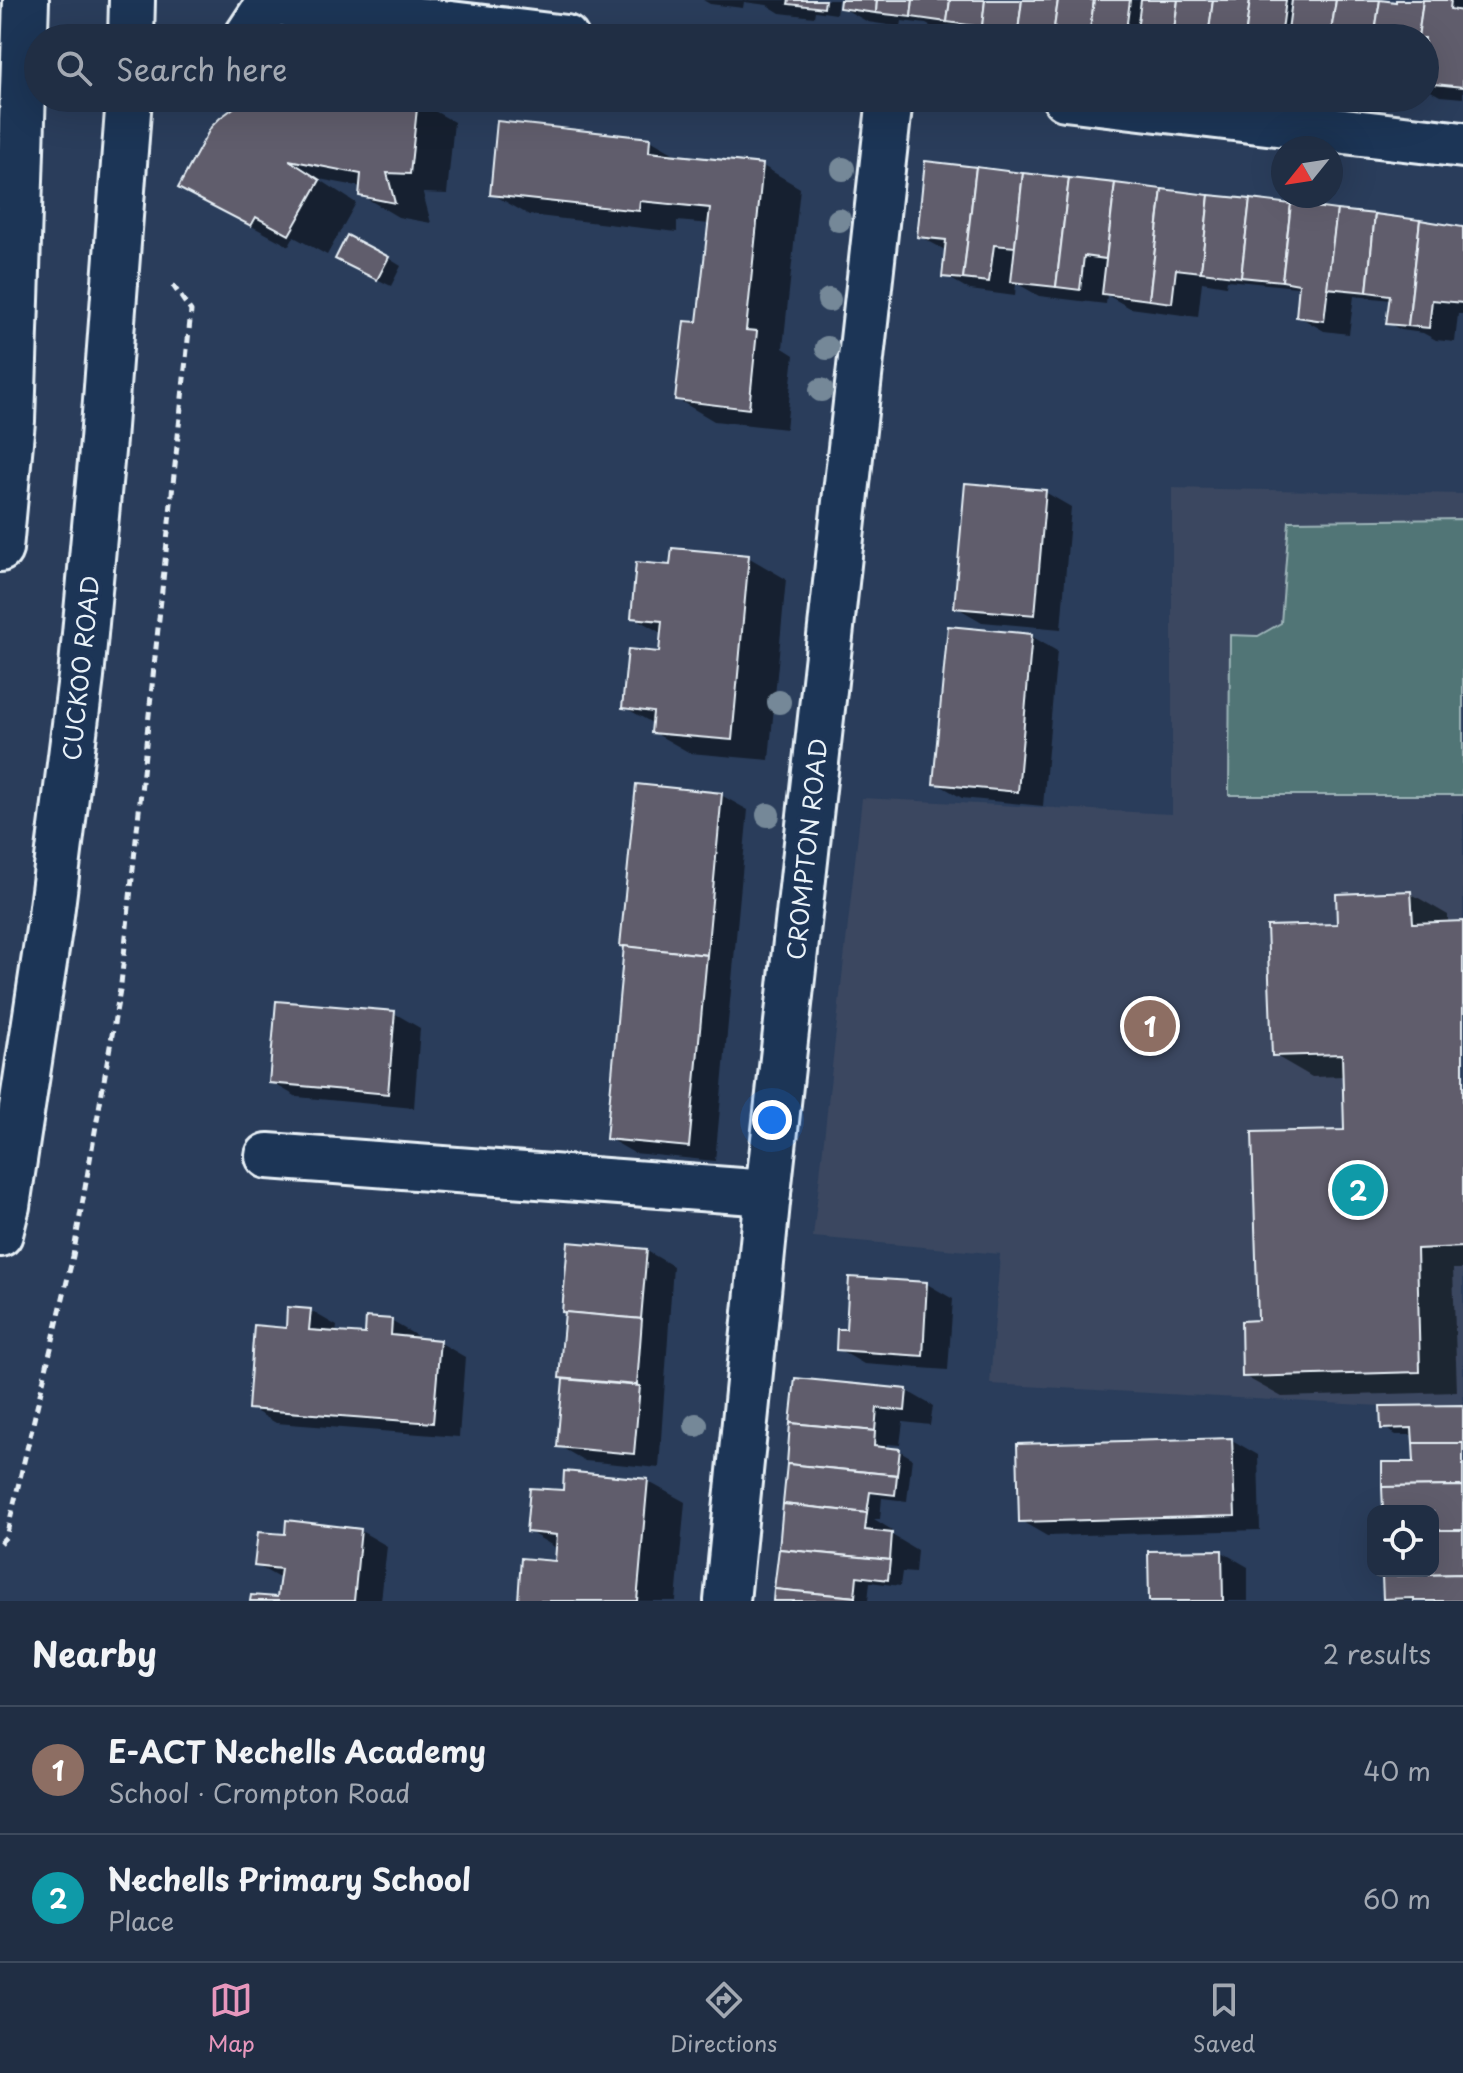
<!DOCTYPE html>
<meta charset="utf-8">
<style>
:root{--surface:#202e44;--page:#2d3a4f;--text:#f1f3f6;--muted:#a2a8b2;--line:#3d4a5d;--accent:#e797bd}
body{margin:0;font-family:"Playpen Sans",sans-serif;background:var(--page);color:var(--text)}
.controls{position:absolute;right:24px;bottom:24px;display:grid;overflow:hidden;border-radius:16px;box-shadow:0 8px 32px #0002}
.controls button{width:72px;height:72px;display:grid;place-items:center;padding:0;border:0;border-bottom:2px solid var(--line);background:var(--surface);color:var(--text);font:40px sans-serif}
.compass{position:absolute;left:1271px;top:136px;width:72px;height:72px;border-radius:50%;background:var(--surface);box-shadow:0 8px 32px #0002;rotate:240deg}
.you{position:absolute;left:772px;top:1120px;width:28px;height:28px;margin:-20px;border:6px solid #fff;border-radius:50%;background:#1a73e8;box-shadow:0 0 0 12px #1a73e833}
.badge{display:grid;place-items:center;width:52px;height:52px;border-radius:50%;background:var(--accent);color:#fff;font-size:26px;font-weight:700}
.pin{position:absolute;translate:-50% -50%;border:4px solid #fff;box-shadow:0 2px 8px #0006}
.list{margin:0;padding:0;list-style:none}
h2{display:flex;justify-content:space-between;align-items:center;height:104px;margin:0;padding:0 32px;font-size:34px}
h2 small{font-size:26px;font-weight:400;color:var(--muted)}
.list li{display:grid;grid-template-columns:52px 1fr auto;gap:24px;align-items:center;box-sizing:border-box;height:128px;padding:0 32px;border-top:2px solid var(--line)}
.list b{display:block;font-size:30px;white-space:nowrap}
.list p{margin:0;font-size:26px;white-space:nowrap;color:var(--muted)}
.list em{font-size:26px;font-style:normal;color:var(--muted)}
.icon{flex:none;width:44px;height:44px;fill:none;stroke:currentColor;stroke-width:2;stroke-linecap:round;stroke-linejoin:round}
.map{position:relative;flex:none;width:1463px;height:1601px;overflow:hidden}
.search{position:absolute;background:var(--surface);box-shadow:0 8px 32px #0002;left:24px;right:24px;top:24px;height:88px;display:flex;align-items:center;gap:20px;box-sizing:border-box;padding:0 28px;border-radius:44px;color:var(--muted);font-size:30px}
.sheet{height:360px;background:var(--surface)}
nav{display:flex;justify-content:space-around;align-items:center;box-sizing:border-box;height:112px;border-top:2px solid var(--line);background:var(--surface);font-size:22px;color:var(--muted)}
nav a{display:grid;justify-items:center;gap:4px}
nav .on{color:var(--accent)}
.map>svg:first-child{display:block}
.built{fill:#3a4760}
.green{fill:#517576;stroke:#9cb3b7;stroke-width:2}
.shadow{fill:#0007}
.building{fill:#605d6c;stroke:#e8f1f8;stroke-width:2}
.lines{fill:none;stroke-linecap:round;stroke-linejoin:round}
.minor-casing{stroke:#e8f1f8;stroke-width:50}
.major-casing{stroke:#e8f1f8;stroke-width:50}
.path{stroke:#e8f1f8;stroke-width:5;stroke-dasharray:8 6;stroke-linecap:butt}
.minor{stroke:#1d3557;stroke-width:44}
.major{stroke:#1d3557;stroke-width:44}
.tree{fill:#758898}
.labels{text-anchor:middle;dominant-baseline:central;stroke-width:8;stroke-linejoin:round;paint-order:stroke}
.street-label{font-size:24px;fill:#e8f1f8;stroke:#1d3557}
</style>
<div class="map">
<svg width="1463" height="1601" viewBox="0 0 1463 1601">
<rect width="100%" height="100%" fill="#2a3d5b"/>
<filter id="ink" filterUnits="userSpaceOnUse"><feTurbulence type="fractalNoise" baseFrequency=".0125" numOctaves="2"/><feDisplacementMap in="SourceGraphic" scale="16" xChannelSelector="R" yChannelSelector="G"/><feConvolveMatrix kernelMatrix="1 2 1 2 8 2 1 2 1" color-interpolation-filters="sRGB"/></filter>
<g filter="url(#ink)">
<!-- built -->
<polygon class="built" points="1172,488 1463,494 1463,1405 1380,1406 990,1384 1000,1254 813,1237 862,798 1172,814"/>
<!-- green -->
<polygon class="green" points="1463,519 1463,795 1229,795 1230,635 1258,636 1281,623 1289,521"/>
<!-- shadow -->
<g class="shadow">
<polygon points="703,0 838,0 836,14 815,11 814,17 780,13 767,5 744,2 743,8 710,4"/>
<polygon points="842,0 1377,0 1398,4 1399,0 1463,0 1463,98 1440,96 1425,88 1425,38 1005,38 997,33 974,30 973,36 939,31 926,24 902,21 901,27 868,22 841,7"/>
<polygon points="252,98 397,98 417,101 454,122 447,194 423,193 431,223 398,217 361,195 362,187 319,179 356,203 327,255 294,237 289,246 218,208 242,103"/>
<polygon points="650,140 680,157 763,166 800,188 783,348 794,355 786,429 714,421 677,399 699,324 710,224 677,221 677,232 529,215 492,194"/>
<polygon points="927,163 1419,222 1463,229 1463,314 1458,314 1455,342 1436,340 1423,333 1401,330 1388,323 1391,300 1354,296 1349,334 1324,331 1298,316 1300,289 1297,287 1227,280 1226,286 1202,282 1198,317 1130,308 1107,295 1106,304 1039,296 1016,283 1015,296 970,290 944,275 947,251 919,236"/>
<polygon points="388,258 401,266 391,286 350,266"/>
<polygon points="1045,492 1071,507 1061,629 982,622 956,607"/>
<polygon points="748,557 786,579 769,760 690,753 653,732 654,724 624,707 661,654 663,634 633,617"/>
<polygon points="1031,636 1057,651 1043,806 962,798 936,783"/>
<polygon points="721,795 748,810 715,1161 634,1153 608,1138"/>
<polygon points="1410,893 1448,915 1448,924 1463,923 1463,1269 1453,1269 1457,1392 1282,1397 1244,1376 1260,1322 1346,1132 1345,1076 1312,1077 1274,1055 1339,926"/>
<polygon points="394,1013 420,1028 414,1108 297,1097 271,1082"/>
<polygon points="647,1251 673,1266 659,1468 585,1461 559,1446 565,1379 561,1377 567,1312"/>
<polygon points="927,1284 953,1299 948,1370 864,1364 838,1349"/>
<polygon points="311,1311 337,1326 336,1334 367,1336 391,1321 417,1336 417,1340 439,1342 465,1357 459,1437 276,1423 250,1408 288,1330"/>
<polygon points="907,1391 933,1406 930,1425 903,1422 900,1445 887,1444 886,1449 900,1451 912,1458 907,1501 882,1498 880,1519 874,1519 892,1530 892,1535 917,1550 915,1573 902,1572 900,1586 870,1582 868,1601 776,1601 792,1423"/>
<polygon points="1463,1407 1463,1601 1390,1601 1384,1598 1383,1571 1433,1571 1433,1511 1385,1511 1416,1464 1414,1435 1396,1435 1383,1427"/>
<polygon points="1232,1440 1258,1455 1260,1530 1047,1536 1021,1521"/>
<polygon points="647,1481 685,1502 676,1601 520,1601 557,1563 558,1549 528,1531"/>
<polygon points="361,1531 387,1546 381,1601 252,1601 279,1600 281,1579 256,1565 286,1537"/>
<polygon points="1222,1552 1248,1567 1248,1601 1151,1601"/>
</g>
<!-- building -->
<g class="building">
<polygon points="789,0 825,0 824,8 788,4"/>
<polygon points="840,0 877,0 876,13 839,8"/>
<polygon points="877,0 913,0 911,17 876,13"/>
<polygon points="913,0 950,0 947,22 911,17"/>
<polygon points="950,0 985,0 982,27 947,22"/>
<polygon points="985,0 1022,0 1018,31 982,27"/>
<polygon points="1022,0 1058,0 1053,35 1018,31"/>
<polygon points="1058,0 1094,0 1089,38 1053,35"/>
<polygon points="1094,0 1130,0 1125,38 1089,38"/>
<polygon points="1141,0 1178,0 1173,38 1136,38"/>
<polygon points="1178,0 1213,0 1208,38 1173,38"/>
<polygon points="1213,0 1250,0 1245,38 1208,38"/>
<polygon points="1250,0 1286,0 1281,38 1245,38"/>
<polygon points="1292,0 1336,0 1330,38 1287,38"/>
<polygon points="1336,0 1380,0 1374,38 1330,38"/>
<polygon points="1380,0 1396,2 1396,0 1423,0 1418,38 1374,38"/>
<polygon points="1423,0 1451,0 1450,9 1463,11 1463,87 1425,83 1425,38 1418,38"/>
<polygon points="247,98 418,99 410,174 387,173 395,203 359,196 361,174 289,160 320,180 289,235 256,217 251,226 178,188 211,127 220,118"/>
<polygon points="497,121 650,138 649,152 763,164 746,330 757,331 749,409 675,400 684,321 697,322 710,208 640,201 639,211 490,195"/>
<polygon points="925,161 976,167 963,279 942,277 946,240 917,237"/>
<polygon points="976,167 1023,173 1015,247 994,245 989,282 963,279"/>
<polygon points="1023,173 1069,178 1056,287 1011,282"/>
<polygon points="1069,178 1115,183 1106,259 1084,256 1080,290 1056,287"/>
<polygon points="1115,183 1162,189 1149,300 1102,294"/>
<polygon points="1162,189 1209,195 1201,272 1176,269 1172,303 1149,300"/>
<polygon points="1209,195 1250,199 1241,277 1201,272"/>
<polygon points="1250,199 1291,204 1282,281 1241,277"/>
<polygon points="1291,204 1337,210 1324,321 1296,317 1299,284 1282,281"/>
<polygon points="1337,210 1375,214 1367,292 1327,288"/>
<polygon points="1375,214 1420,220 1408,326 1386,324 1390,295 1367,292"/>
<polygon points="1420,220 1463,227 1463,303 1432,300 1429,328 1408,326"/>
<polygon points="347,235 389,257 377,280 335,259"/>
<polygon points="965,483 1046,490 1035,615 954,608"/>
<polygon points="672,548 749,555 732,740 651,733 653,712 622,708 628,649 659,652 662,621 631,618 636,562 670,565"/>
<polygon points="948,626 1032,634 1018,792 933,784"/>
<polygon points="636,784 722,793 707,955 620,946"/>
<polygon points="1411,891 1413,923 1463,921 1463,1247 1417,1249 1420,1372 1242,1377 1241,1321 1258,1320 1252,1132 1344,1130 1342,1054 1272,1056 1267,926 1337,924 1336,894"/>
<polygon points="624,946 707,955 689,1147 606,1139"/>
<polygon points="276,1001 395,1011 388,1094 269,1083"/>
<polygon points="568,1242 647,1249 641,1319 562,1312"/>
<polygon points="849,1277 927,1282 923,1356 836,1350 837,1329 846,1329"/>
<polygon points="287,1307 311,1309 309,1330 365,1334 366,1317 392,1319 391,1335 440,1340 433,1423 248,1409 254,1325 286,1328"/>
<polygon points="565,1312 642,1319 637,1385 559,1378"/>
<polygon points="795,1378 907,1389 905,1411 877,1408 875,1431 790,1423"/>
<polygon points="563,1379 640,1386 634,1454 557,1447"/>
<polygon points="1463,1405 1463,1443 1413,1443 1412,1428 1381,1429 1380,1406"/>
<polygon points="790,1423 875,1431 874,1446 900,1449 897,1475 787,1464"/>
<polygon points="1232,1438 1235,1516 1019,1522 1017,1444"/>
<polygon points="1413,1443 1463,1443 1463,1486 1382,1487 1382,1462 1414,1462"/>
<polygon points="787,1464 897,1475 895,1495 870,1492 867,1513 783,1504"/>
<polygon points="564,1471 648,1479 637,1601 518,1601 521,1558 555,1561 557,1535 526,1532 530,1488 563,1490"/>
<polygon points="1463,1486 1463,1530 1433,1530 1433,1511 1383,1511 1382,1487"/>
<polygon points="783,1504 867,1513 865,1530 892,1533 890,1560 779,1549"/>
<polygon points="286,1520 361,1529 354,1601 250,1601 251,1595 277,1597 281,1569 254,1566 258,1532 285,1534"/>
<polygon points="1433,1530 1463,1530 1463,1574 1382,1576 1382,1571 1433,1571"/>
<polygon points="779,1549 890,1560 888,1580 857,1576 855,1597 774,1589"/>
<polygon points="1222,1550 1223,1601 1149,1601 1148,1551"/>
<polygon points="1463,1574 1463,1601 1414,1601 1414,1598 1383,1599 1382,1576"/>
<polygon points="774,1589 855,1597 855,1601 773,1601"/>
</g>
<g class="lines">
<defs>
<g id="minor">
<polyline points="269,2 566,38"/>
<polyline points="246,38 271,0"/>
<polyline points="1065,98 1463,145"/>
<polyline points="268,1156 768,1193"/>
<polyline points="727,1601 768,1193 890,98"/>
</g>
<g id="major">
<polyline points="131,38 132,0"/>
<polyline points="0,549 12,421 26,0"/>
<polyline points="0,1234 7,1206 50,923 81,677 103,440 129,98"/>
</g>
</defs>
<!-- minor casing -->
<use href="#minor" class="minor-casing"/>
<!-- major casing -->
<use href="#major" class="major-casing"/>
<!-- path -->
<polyline class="path" points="0,1543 6,1537 73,1256 121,984 191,311 170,281"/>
<!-- minor -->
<use href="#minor" class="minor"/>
<!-- major -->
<use href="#major" class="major"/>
</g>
<!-- trees -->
<g class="tree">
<circle cx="843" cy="169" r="12"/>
<circle cx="839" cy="220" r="12"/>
<circle cx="829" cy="300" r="12"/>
<circle cx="827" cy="348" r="12"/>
<circle cx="821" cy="390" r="12"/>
<circle cx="779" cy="702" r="12"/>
<circle cx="768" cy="815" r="12"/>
<circle cx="696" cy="1425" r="12"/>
</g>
</g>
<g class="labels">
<!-- street labels -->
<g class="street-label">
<text transform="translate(80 668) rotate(-84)">CUCKOO ROAD</text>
<text transform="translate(806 849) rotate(-84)">CROMPTON ROAD</text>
</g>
</g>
</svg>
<div class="controls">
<button><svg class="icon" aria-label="locate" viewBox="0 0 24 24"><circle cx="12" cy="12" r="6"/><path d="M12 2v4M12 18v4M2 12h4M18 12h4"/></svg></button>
</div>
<svg class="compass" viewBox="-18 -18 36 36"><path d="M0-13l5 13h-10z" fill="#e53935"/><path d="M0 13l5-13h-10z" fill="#a2a8b2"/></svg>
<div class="you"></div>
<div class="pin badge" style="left:1150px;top:1026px;background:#8d6e63">1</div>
<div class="pin badge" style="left:1358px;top:1190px;background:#0f9aa8">2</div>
<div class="search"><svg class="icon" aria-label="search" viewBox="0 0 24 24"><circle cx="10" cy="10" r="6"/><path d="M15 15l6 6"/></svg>Search here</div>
</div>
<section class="sheet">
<h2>Nearby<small>2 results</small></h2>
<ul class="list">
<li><span class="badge" style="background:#8d6e63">1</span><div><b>E-ACT Nechells Academy</b><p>School · Crompton Road</p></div><em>40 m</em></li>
<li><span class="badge" style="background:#0f9aa8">2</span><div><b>Nechells Primary School</b><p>Place</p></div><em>60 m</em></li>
</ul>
</section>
<nav>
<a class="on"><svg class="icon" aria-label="map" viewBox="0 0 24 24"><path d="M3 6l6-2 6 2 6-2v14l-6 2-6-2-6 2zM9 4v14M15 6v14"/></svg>Map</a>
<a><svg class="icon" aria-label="directions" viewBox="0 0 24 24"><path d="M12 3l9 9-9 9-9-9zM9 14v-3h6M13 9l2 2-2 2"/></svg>Directions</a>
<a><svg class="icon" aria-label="saved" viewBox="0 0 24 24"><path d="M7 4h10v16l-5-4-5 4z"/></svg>Saved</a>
</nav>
